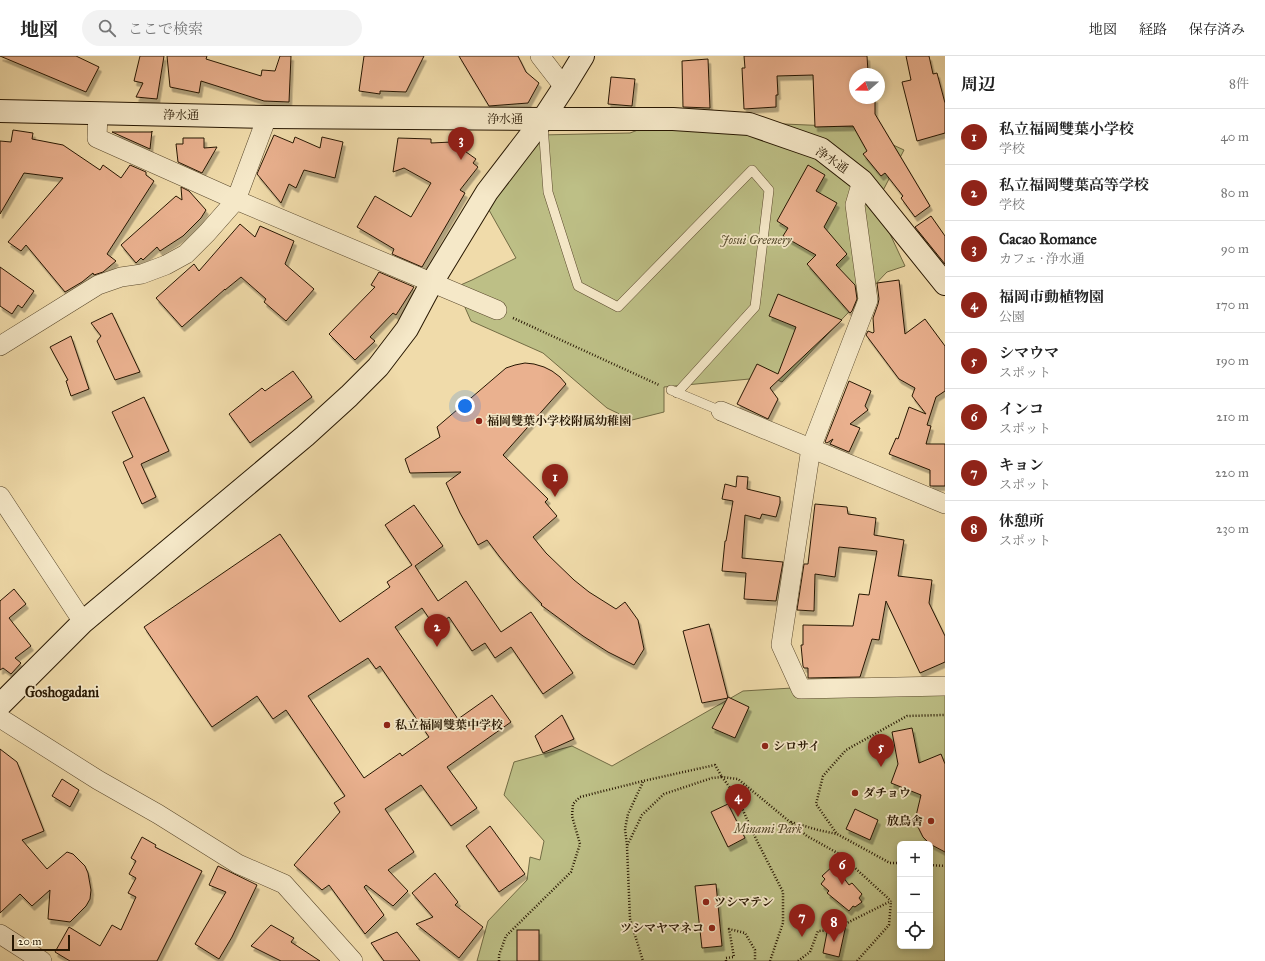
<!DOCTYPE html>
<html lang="ja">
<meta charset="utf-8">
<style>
:root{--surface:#fff;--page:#f2f2f2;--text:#222;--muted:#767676;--line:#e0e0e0;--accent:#8f2418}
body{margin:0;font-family:"IM FELL Great Primer","Noto Serif JP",serif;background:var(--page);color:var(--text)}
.controls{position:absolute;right:12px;bottom:12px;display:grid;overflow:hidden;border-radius:6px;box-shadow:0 2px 6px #0003}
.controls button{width:36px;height:36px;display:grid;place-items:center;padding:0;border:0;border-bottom:1px solid var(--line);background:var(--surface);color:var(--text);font:20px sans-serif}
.compass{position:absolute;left:849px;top:12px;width:36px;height:36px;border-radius:50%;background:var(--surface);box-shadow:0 2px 6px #0003;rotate:250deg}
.scale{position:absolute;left:12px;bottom:10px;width:58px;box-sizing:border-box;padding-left:4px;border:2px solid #271702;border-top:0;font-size:11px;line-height:14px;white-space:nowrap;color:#271702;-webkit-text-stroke:3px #f5e8c8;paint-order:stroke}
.you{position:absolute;left:465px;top:350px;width:14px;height:14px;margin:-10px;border:3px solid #fff;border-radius:50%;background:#1a73e8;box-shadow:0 0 0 6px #1a73e833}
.badge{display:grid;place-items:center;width:26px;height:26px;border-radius:50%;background:var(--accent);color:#fff;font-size:13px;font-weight:700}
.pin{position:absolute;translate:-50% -33px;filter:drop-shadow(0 1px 2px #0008)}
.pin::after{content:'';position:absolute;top:21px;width:14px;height:12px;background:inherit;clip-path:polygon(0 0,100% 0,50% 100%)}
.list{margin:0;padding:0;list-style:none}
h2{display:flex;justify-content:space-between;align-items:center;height:52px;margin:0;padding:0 16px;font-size:17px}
h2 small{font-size:13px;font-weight:400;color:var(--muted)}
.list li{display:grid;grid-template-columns:26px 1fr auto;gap:12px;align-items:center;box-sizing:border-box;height:56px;padding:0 16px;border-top:1px solid var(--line)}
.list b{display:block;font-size:15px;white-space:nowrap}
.list p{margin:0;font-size:13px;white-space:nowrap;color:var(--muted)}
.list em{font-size:13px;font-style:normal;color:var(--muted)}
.icon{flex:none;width:22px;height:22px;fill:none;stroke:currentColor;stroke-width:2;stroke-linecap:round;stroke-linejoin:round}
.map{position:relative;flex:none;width:945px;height:905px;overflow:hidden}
header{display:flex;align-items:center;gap:24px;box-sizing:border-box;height:56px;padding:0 20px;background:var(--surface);border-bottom:1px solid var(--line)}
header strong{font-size:19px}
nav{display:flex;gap:22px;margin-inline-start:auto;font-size:14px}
.search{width:280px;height:36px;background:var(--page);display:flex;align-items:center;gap:10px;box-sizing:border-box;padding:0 14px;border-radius:22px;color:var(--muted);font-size:15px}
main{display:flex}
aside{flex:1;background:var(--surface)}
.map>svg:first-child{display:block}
.green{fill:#bdbf86;stroke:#726b44;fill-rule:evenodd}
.building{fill:#eab18f;stroke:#271702;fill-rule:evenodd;filter:url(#shadow)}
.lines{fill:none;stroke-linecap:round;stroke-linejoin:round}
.lane-casing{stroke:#59482c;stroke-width:10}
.street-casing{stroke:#59482c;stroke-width:20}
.secondary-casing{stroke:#271702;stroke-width:24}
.path{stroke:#271702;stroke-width:2.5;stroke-dasharray:1 2;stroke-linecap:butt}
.lane{stroke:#f5e8c8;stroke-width:9}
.street{stroke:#f5e8c8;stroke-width:19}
.secondary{stroke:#f5e8c8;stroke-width:22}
.poi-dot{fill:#8f2418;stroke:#f5e8c8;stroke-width:1.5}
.labels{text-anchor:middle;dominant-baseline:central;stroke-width:3.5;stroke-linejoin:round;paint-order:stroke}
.street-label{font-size:12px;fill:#271702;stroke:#f5e8c8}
.park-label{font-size:12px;font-style:italic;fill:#54492a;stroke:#f5e8c8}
.poi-label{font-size:12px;font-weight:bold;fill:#271702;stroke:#f5e8c8;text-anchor:start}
.quarter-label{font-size:14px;font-weight:bold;fill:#271702;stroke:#f5e8c8}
</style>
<header>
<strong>地図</strong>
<div class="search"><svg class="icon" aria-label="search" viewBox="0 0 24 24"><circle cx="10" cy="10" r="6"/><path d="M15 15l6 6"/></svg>ここで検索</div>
<nav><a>地図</a><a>経路</a><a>保存済み</a></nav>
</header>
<main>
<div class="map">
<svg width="945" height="905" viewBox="0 0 945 905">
<defs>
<filter id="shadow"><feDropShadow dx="2.5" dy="4.5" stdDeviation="0" flood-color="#0004"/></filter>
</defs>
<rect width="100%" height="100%" fill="#f0dbaa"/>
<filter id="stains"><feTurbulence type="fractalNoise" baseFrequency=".005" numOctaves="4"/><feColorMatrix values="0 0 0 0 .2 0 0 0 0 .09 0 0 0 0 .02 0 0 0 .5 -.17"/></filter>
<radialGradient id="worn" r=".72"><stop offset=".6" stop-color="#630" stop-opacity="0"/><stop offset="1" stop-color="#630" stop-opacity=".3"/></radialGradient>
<!-- green -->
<g class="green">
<polygon points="667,63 854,71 904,94 876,148 905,210 887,216 782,326 771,321 664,331 664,356 632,364 607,352 543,297 471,265 456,231 472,224 516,202 485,147 541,79 630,77"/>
<path d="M825 630 945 632V905H477L488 865 527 824 530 801 540 804 544 785 504 739 514 706 572 690 612 710 743 635ZM900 788H930V890H900Z"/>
</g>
<!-- building -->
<g class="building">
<polygon points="0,0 76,0 99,11 86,36"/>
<polygon points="140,0 164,0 157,43 136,41 143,27 134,25"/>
<polygon points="167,0 207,0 206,3 261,20 262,14 275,15 280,0 291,0 289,46 264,45 201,25 199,37 170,31"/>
<polygon points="364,0 424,0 406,36 380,35 380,38 359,35"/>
<polygon points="459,0 518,0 526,16 539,27 528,47 489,50"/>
<polygon points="744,0 867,0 868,16 874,15 874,18 855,18 855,42 875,42 875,58 930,150 915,161 901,142 903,140 885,117 881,120 863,98 867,95 853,70 815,71 813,19 777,20 778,39 776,39 776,51 744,53 742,12 745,12"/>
<polygon points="906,0 929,0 933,18 937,17 945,47 945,77 917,85 902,26 911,24"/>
<polygon points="708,3 710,52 683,51 682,5"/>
<polygon points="611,21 635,23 632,50 608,48"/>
<polygon points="13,74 33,77 32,83 63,89 100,114 103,109 121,122 130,109 146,116 146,119 154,125 107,198 116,205 103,216 94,219 93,217 82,226 65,236 26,189 21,195 8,186 63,122 24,117 0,158 0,85 11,86"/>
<polygon points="152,75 150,93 112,76 152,76"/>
<polygon points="274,79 293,87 295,81 320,92 322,81 343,86 335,122 304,114 296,132 289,128 281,147 257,118"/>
<polygon points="183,82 204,82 204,92 217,91 202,117 178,106 176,88 183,88"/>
<polygon points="398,82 431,83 431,87 452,86 476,103 473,107 478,111 460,134 465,137 422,211 392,198 394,193 357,171 375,140 411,161 431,127 404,112 393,116"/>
<polygon points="808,109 825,119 816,135 837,147 824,171 847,198 836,209 855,229 857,243 852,255 850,257 807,208 816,199 783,180 788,172 777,165"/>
<polygon points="181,131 189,135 206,154 201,162 183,180 160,195 157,191 143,204 141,202 136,207 121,189 176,140 182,144"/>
<polygon points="931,160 945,180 945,208 915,171"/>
<polygon points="240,168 255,181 260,170 294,185 285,208 314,233 286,265 264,246 266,243 241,221 225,234 225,233 182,271 156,242 194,208 199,215"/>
<polygon points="0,211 34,235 22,252 18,249 12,258 0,250"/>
<polygon points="379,216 414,231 396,259 393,257 370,281 375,285 355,304 329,278 375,231 371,229"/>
<polygon points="899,224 905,278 925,263 945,290 945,335 936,341 927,369 931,370 926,388 945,388 945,430 930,430 930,414 889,398 896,382 898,383 909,351 926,358 912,340 915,332 899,323 866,279 868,275 873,277 874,276 873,262 878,248 879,243 877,227"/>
<polygon points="778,238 842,264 770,332 778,343 768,363 737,348 757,308 778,318 796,271 769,260"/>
<polygon points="112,257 140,316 115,324 97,285 101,280 91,267"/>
<polygon points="71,280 89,333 71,340 66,325 68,324 50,291"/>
<polygon points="525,307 534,308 544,311 552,315 560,321 566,328 503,399 548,443 545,446 557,460 533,481 546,497 574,524 589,536 616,553 625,546 638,564 644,593 634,609 608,596 583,580 541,549 542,548 517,522 499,500 487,484 478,489 460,457 446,427 461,416 410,417 405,403 440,381 437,371 506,312 515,309"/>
<polygon points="293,315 312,341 250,387 229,358 262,332 265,335"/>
<polygon points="849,325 871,335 865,350 868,354 850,368 860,372 849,396 830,388 833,383 827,387 825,386"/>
<polygon points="144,341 169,395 141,408 156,441 142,448 123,406 133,401 112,356"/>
<polygon points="737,420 748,421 747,433 780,441 780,447 776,461 762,458 760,463 745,459 742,502 783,506 776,545 744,543 746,517 722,515 725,485 726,485 733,445 722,443 725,428 736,431"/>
<polygon points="815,448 847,451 848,458 876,462 874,479 904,484 898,520 932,524 929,547 945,580 945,606 920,617 886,545 879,584 872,583 860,621 808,622 808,612 804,612 803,610 801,589 803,589 803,569 853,570 859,538 869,539 877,495 839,491 835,521 815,518 814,555 797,554 804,508 808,508"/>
<path d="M414 449 443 490 415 510 438 545 466 525 501 576 531 556 573 617 543 638 511 591 495 602 485 587 472 595 449 561 435 571 422 552 395 571 458 663 492 639 511 666 447 711 477 752 451 770 421 729 385 753 414 796 388 814 408 835 393 850 366 829 364 831 384 859 365 878 329 829 322 834 294 809 340 756 334 747 345 740 286 654 273 663 257 640 212 671 144 571 280 478 340 566 390 531 387 526 412 509 385 469ZM368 602 376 613 380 610 429 681 402 700 400 697 364 722 308 640Z"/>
<polygon points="14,533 26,548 9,562 31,590 15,602 21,607 11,618 3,612 0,614 0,545"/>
<polygon points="709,568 728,642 702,647 683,575"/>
<polygon points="728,641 749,651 735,682 712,672"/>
<polygon points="562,659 574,683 543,697 535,680"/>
<polygon points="912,672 919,707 941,698 945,708 945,796 930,788 923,781 918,771 916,760 921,739 891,727 898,708 892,676"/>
<polygon points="0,693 17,706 44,775 22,784 47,813 67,796 73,798 85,810 88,817 91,834 90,843 86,850 70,866 48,863 50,834 32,850 20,838 0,857"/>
<polygon points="62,723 79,734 70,751 52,740"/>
<polygon points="728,748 745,782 728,791 711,756"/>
<polygon points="855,753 878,764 870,784 846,773"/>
<polygon points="490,770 525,818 499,836 466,790"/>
<polygon points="142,781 156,789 155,791 202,815 157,905 70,905 55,896 69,871 100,890 112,869 121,874 136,841 128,837 136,822 129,818 136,805 131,802"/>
<polygon points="834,809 849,829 852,827 862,838 859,842 862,846 855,851 853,850 849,855 827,837 829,835 821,828 825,823 822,820"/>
<polygon points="218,810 257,829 232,881 219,903 195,888 226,836 209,829"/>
<polygon points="435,817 458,846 455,849 483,871 459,902 416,868 433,861 412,837"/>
<polygon points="716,828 722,890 702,892 695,830"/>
<polygon points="829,866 846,869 839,901 823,897"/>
<polygon points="271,869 294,882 291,886 320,905 281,905 251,890"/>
<rect x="517" y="874" width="22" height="31"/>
<polygon points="397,876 420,905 384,905 371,887"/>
</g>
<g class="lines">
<defs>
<g id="lane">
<polyline points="543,69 548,136 578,230 618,251 752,114 769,134 755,251 677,337"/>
<polyline points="671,334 721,355"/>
</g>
<g id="street">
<polyline points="540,0 564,31"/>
<polyline points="98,57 97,82 236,144 497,254"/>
<polyline points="862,125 855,149 868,244 811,392 781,589 801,633 945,630"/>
<polyline points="0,290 98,229 121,221 142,218 166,209 186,198 207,177 236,144 267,61"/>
<polyline points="721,355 945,448"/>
<polyline points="0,440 83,566"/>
<polyline points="0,662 98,724 158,758 238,808 284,828 353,905"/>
<polyline points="0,878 42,905"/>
</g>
<g id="secondary">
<polyline points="0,55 267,61 543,63 673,63 749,68 821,93 862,125 945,228"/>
<polyline points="0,649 83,566 305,380 349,340 378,311 407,273 431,228 487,136 543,63 564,31 583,0"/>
</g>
</defs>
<!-- lane casing -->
<use href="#lane" class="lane-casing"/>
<!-- street casing -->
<use href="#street" class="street-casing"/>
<!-- secondary casing -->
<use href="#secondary" class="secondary-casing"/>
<!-- path -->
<g class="path">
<polyline points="513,262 659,329"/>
<polyline points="791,766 818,774 837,778"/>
<polyline points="627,789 625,773 628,758 643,726"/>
<polyline points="900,807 890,807 837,778 816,748 823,720 846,694 907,660 944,659 945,660"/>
<polyline points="930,809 945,810"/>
<polyline points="499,905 499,899 506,880 571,816 580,788 572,760 573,748 580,741 643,725 715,709 722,721 712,722 664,738 642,759 627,790 630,863 643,905"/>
<polyline points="726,905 726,902 734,901 729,873 745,877 755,894 755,905"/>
<polyline points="770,905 783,867 783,836 756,783 737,741 722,721 738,723 807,780 841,799 891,845"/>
<polyline points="798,905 810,896 818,875 833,874 891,845"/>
<polyline points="857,905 889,869 891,845"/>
</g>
<!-- lane -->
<use href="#lane" class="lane"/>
<!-- street -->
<use href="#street" class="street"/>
<!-- secondary -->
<use href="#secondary" class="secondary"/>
</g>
<!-- markers -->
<g class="poi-dot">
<circle cx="479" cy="365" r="4"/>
<circle cx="387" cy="669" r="4"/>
<circle cx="765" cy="690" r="4"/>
<circle cx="855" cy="737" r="4"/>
<circle cx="931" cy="765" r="4"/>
<circle cx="706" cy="846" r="4"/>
<circle cx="712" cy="872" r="4"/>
</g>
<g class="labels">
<!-- street labels -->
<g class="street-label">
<text transform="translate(181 59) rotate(1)">浄水通</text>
<text x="505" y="63">浄水通</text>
<text transform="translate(832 104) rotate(34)">浄水通</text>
</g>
<!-- park labels -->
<g class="park-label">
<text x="756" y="184">Josui Greenery</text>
<text x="768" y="773">Minami Park</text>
</g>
<!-- poi labels -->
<g class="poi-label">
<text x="487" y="365">福岡雙葉小学校附属幼稚園</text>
<text x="395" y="669">私立福岡雙葉中学校</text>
<text x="773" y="690">シロサイ</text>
<text x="863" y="737">ダチョウ</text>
<text x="923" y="765" text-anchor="end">放鳥舎</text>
<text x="714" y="846">ツシマテン</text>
<text x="704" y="872" text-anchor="end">ツシマヤマネコ</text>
</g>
<!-- quarter labels -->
<g class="quarter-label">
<text x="62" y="636">Goshogadani</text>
</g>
</g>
<rect width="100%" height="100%" filter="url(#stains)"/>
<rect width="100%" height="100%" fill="url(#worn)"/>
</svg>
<div class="controls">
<button>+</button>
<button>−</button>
<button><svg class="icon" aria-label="locate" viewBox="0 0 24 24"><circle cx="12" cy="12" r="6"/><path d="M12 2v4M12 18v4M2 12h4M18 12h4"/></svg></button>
</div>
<svg class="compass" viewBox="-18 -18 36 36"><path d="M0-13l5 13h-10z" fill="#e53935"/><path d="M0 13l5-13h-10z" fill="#767676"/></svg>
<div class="scale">20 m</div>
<div class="you"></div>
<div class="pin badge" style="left:555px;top:441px">1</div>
<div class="pin badge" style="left:437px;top:591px">2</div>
<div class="pin badge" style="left:461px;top:104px">3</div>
<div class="pin badge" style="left:738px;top:761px">4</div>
<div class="pin badge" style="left:881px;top:711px">5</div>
<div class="pin badge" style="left:842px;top:829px">6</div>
<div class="pin badge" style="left:802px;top:881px">7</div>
<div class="pin badge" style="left:834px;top:886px">8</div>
</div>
<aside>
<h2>周辺<small>8件</small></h2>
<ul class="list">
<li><span class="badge">1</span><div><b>私立福岡雙葉小学校</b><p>学校</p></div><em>40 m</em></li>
<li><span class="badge">2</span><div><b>私立福岡雙葉高等学校</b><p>学校</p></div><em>80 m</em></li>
<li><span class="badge">3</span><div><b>Cacao Romance</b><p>カフェ · 浄水通</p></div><em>90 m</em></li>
<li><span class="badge">4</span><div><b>福岡市動植物園</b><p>公園</p></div><em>170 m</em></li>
<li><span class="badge">5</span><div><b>シマウマ</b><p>スポット</p></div><em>190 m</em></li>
<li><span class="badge">6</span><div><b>インコ</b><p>スポット</p></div><em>210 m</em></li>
<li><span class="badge">7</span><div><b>キョン</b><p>スポット</p></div><em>220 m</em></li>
<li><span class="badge">8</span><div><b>休憩所</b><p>スポット</p></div><em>230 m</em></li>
</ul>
</aside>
</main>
